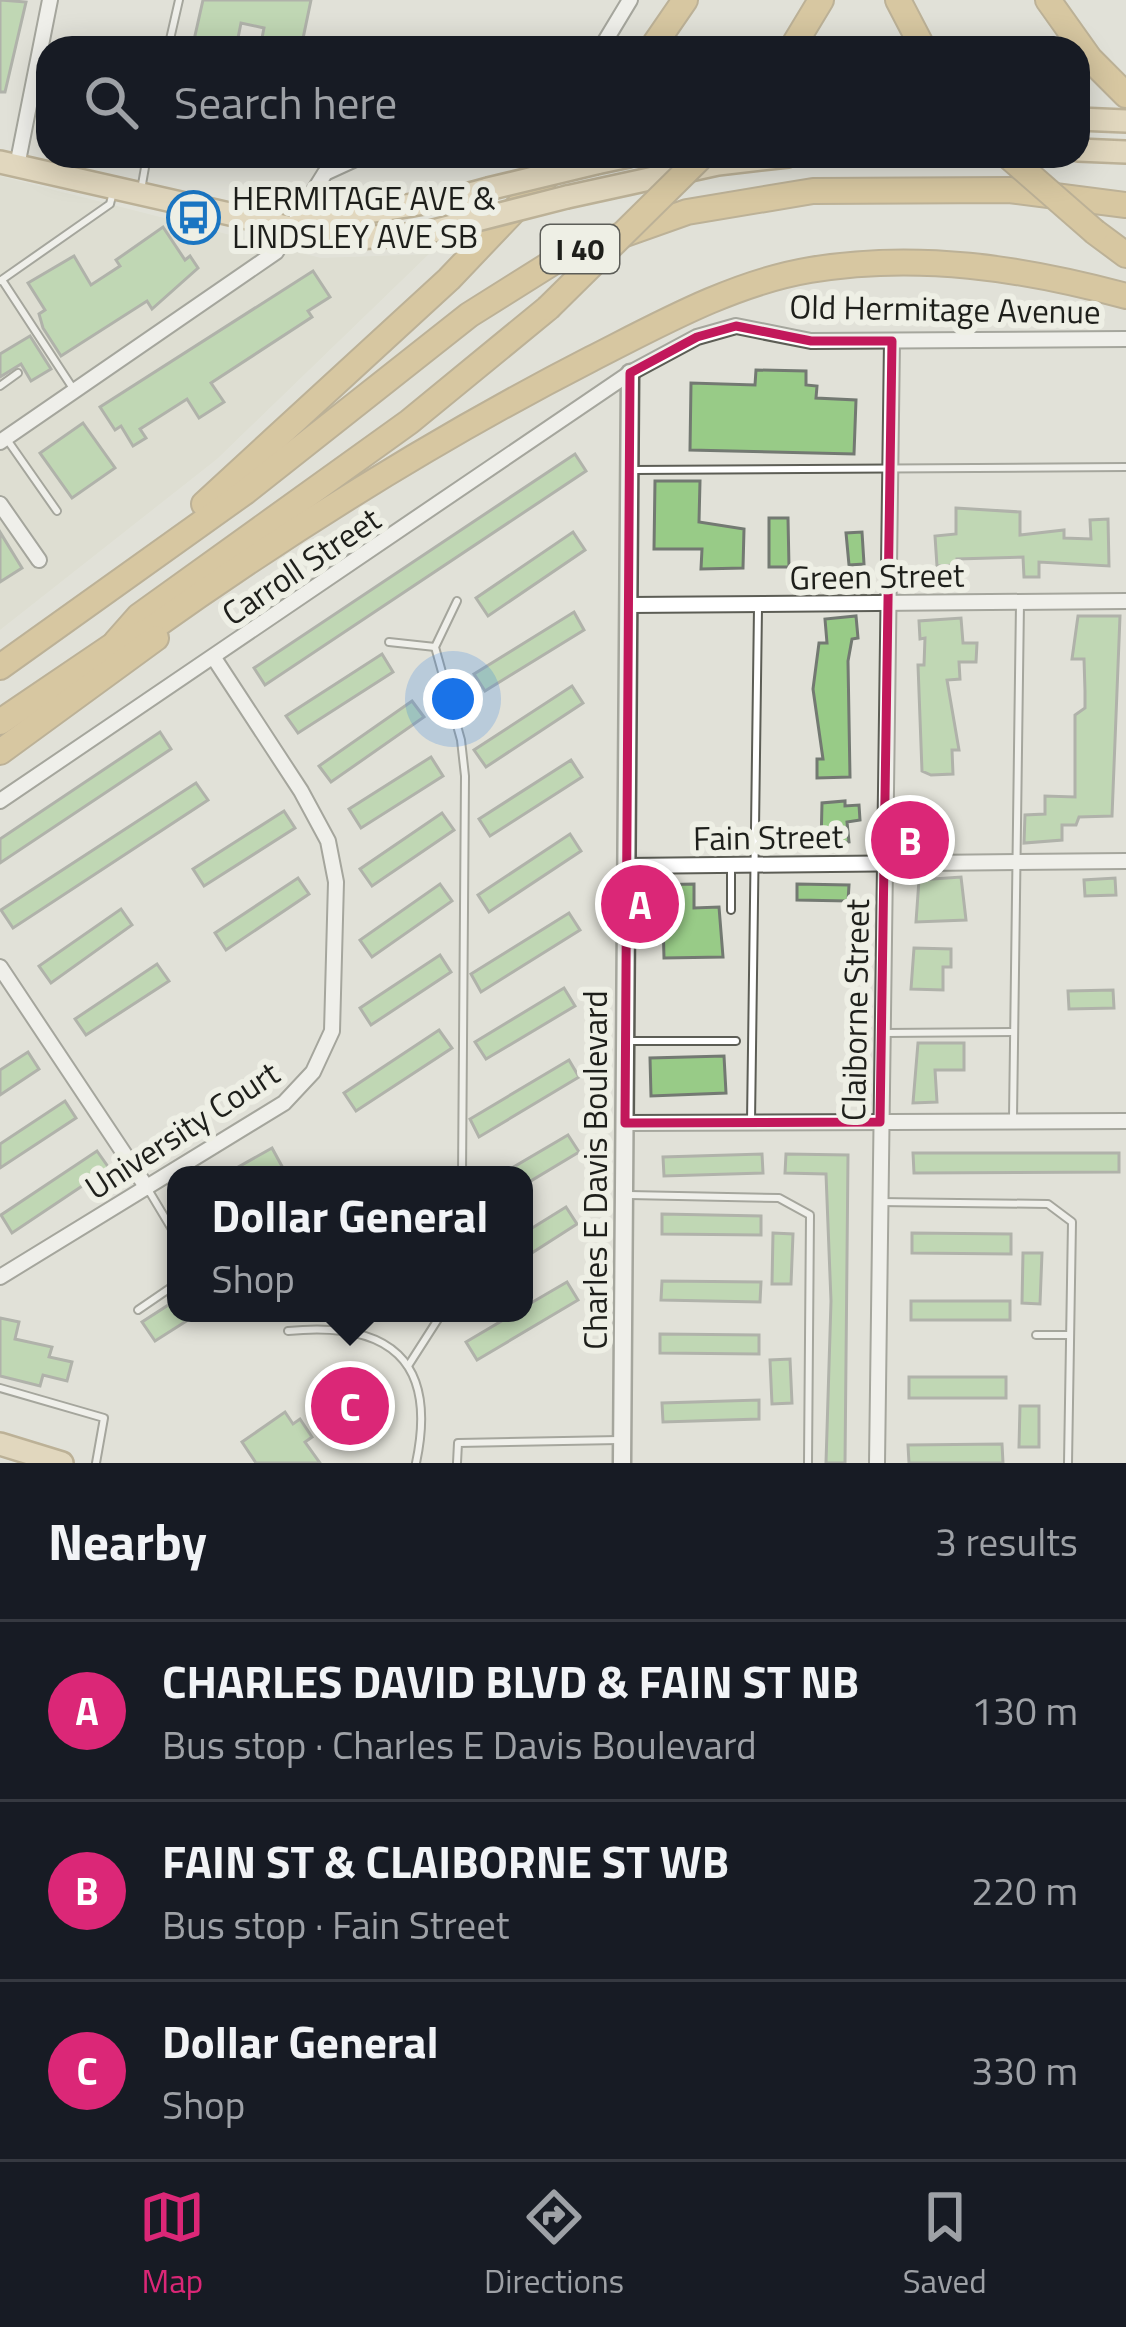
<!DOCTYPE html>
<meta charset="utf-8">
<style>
:root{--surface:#171b24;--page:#242831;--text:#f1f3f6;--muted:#9ea1a6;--line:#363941;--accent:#db2777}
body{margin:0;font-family:"Titillium Web",sans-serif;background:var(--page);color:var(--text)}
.you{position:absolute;left:453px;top:699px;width:42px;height:42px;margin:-30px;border:9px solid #fff;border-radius:50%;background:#1a73e8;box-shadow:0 0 0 18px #1a73e833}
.badge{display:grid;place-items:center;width:78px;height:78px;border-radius:50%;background:var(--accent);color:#fff;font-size:39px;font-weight:700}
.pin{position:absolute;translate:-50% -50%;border:6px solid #fff;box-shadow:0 3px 12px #0006}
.popup{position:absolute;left:167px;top:1166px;width:366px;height:156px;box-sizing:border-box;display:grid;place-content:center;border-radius:24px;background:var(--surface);filter:drop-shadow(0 3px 9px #0005);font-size:39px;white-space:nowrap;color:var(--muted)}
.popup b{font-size:45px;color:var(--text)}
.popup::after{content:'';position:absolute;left:50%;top:100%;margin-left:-24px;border:24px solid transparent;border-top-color:var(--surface)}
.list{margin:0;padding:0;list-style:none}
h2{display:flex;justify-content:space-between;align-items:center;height:156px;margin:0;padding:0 48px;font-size:51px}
h2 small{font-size:39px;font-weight:400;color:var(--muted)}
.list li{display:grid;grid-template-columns:78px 1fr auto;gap:36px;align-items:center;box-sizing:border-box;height:180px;padding:0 48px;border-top:3px solid var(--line)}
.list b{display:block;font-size:45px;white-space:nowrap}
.list p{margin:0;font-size:39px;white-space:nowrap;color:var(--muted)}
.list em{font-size:39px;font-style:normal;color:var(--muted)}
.icon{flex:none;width:66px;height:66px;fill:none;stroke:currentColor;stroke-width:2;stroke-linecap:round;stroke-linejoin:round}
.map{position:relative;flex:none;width:1126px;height:1463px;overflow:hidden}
.search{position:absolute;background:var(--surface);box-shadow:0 6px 30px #0003;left:36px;right:36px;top:36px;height:132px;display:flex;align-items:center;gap:30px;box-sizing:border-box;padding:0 42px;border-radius:36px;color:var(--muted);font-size:45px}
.sheet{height:696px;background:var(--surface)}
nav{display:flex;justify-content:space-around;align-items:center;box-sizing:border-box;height:168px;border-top:3px solid var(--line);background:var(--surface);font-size:33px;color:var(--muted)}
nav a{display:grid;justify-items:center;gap:6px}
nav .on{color:var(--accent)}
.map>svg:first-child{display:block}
.built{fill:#d9dac9}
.building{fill:#98cb87;stroke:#737972;stroke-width:3}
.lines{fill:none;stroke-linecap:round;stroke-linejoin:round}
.service-casing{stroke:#5c5d55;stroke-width:10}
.minor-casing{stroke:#5c5d55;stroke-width:18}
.tertiary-casing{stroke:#5c5d55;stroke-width:21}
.primary-casing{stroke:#8e7747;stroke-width:26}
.motorway-casing{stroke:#8e7747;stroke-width:28}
.service{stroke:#fff;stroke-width:6}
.minor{stroke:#fff;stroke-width:14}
.tertiary{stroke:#fff;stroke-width:16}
.primary{stroke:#e0ca9e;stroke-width:21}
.motorway{stroke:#cba65e;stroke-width:24}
.primary-bridge-casing{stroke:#8e7747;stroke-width:26;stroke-linecap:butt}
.motorway-bridge-casing{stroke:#8e7747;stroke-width:28;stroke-linecap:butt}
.primary-bridge{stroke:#e0ca9e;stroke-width:21}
.motorway-bridge{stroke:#cba65e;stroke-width:24}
.marked{fill:none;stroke:#c2185b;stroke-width:9;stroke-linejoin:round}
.labels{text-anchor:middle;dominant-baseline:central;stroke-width:12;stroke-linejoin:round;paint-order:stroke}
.shield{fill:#eeefe5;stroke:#5c5d58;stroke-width:3}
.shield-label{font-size:30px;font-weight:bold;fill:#1e1f1b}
.poi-label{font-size:33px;fill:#1e1f1b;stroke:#eeefe5;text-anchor:start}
.street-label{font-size:33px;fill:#1e1f1b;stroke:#eeefe5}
</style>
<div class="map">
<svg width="1126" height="1463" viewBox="0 0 1126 1463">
<rect width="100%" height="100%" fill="#e1e1d8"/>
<!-- built -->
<polygon class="built" points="0,176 321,258 429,254 217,459 0,630"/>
<!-- building -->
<g class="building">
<polygon points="0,0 26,2 5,92 0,92"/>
<polygon points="203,0 311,0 301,48 260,48 264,28 241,23 236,48 194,40"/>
<polygon points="163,227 185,260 190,256 198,268 152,309 147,301 61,356 43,328 39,314 45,310 28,283 74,256 91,285 120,266 116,260"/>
<polygon points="313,271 330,297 308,311 312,317 211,383 224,402 199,418 187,399 140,429 146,438 133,446 121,426 115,430 100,407"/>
<polygon points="30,336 51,369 31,381 21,364 0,377 0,354"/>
<polygon points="756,370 806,371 806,385 817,386 816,398 856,400 854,454 690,450 691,383 755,385"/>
<polygon points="83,423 115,468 72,498 40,453"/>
<polygon points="575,454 586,471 265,685 254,668"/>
<polygon points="655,481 700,481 699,522 744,529 743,568 701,569 702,549 654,549"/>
<polygon points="956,508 1020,512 1020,535 1064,530 1064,538 1091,539 1090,520 1108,519 1109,566 1039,562 1039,577 1024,577 1023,557 957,559 957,565 937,566 935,536 956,534"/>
<polygon points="769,518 788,518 789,567 769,567"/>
<polygon points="0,532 22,568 0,582"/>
<polygon points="573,532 585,550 488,616 476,598"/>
<polygon points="862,532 864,564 849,565 846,533"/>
<polygon points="574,612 584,630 485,691 474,674"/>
<polygon points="856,616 858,638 852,639 848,661 850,777 817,778 817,759 823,759 813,689 819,643 827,643 825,619"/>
<polygon points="1078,616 1120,616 1112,816 1079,817 1076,825 1062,825 1062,840 1024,843 1025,815 1045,814 1045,796 1075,797 1075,715 1085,708 1085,691 1084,659 1072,659"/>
<polygon points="961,618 963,643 977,643 976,662 959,662 960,679 947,680 959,750 952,750 953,774 931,775 922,771 918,665 924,665 925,638 920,639 919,621"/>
<polygon points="382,654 393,672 298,733 286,716"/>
<polygon points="572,686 583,703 486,767 474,750"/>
<polygon points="412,701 424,717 331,782 319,766"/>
<polygon points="160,732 171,749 0,863 0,839"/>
<polygon points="431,757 443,776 361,828 349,809"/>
<polygon points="571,760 582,777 490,836 479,819"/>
<polygon points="196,783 208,800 13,928 1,910"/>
<polygon points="845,801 845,806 859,805 860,820 847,822 849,842 821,845 822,803"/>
<polygon points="284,811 295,828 204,886 193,869"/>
<polygon points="442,813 454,830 372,886 360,869"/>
<polygon points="570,834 581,851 489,912 478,895"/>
<polygon points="961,877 966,920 916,922 919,880"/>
<polygon points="298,878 309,894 226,950 215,933"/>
<polygon points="1115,878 1116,895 1085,896 1084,880"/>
<polygon points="440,884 452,901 372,957 360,940"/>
<polygon points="694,884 694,908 719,907 723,957 664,958 663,921 653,921 647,885"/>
<polygon points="797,884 849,885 848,901 797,900"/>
<polygon points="121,909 132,925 51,983 39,966"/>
<polygon points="569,913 580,930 481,992 471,974"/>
<polygon points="914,948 951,949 951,967 943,967 943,990 911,989"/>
<polygon points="440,955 451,972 371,1025 360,1008"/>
<polygon points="157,964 169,981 86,1035 75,1019"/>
<polygon points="564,988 575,1006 486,1059 475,1042"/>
<polygon points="1113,990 1114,1008 1069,1009 1068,991"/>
<polygon points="439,1030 452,1048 356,1111 344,1093"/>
<polygon points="918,1043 964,1043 964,1070 935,1070 937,1102 913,1103"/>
<polygon points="28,1052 39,1069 0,1095 0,1070"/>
<polygon points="724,1056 726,1093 651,1096 650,1058"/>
<polygon points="569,1060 579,1077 479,1137 470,1119"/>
<polygon points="65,1101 76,1118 0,1168 0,1144"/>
<polygon points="568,1135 579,1152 524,1185 524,1175 500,1175"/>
<polygon points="272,1148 284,1170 275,1175 224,1175"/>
<polygon points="97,1151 109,1168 12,1233 1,1215"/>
<polygon points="913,1153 1119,1153 1119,1172 914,1173"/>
<polygon points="762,1154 763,1173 664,1176 663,1157"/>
<polygon points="786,1154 848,1155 845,1463 826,1463 831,1301 826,1174 785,1173"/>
<polygon points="566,1207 577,1224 524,1258 524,1233"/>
<polygon points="662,1214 761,1216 761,1235 662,1234"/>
<polygon points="773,1233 793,1234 791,1284 772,1284"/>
<polygon points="912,1233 1011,1234 1011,1254 912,1253"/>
<polygon points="1023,1253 1042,1253 1040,1304 1022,1303"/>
<polygon points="662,1281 761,1282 760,1302 661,1300"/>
<polygon points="567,1282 578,1300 477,1360 466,1342 515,1313 524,1313 524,1307"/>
<polygon points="176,1300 176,1313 199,1313 155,1341 142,1322"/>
<rect x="911" y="1301" width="99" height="19"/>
<polygon points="0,1318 19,1322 15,1339 52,1347 49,1357 72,1362 67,1381 43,1375 40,1386 0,1376"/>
<polygon points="660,1334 759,1335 759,1354 660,1353"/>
<polygon points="790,1359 792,1403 772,1404 770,1360"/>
<polygon points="351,1364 389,1422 349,1447 312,1390"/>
<rect x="909" y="1377" width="97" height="21"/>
<polygon points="759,1400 759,1419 663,1422 662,1403"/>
<polygon points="1020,1406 1039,1406 1039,1447 1019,1447"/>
<polygon points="285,1412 293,1424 300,1419 312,1437 305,1442 320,1463 256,1463 242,1442"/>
<polygon points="1002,1444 1003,1463 909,1463 908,1445"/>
</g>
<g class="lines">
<defs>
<g id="service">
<polyline points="168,48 179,0"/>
<polyline points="141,190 147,156"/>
<polyline points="2,280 74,390"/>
<polyline points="0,281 110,204 113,192"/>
<polyline points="0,386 18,373"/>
<polyline points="8,441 57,511"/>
<polyline points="633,470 1126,467"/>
<polyline points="457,601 435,647 461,740 465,776 462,1175"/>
<polyline points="389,642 435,647"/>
<polyline points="731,910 731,868"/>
<polyline points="885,1033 1013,1032"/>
<polyline points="629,1041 736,1041"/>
<polyline points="1013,1118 1020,603"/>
<polyline points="751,1122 758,608"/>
<polyline points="149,1191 176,1236"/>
<polyline points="629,1195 779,1198 810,1215 808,1463"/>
<polyline points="879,1202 1048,1204 1072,1222 1068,1463"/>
<polyline points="138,1310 176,1284"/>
<path d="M288 1331C389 1321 438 1360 416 1463"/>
<polyline points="1036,1335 1070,1335"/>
<polyline points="408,1366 442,1313"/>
<polyline points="0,1388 104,1418 96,1463"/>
<polyline points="457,1463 458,1443 619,1440"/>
</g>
<g id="minor">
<polyline points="601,48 630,0"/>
<polyline points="17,166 50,0"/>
<polyline points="0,442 276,252 325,173 362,156"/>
<polyline points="0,504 39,560"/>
<polyline points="629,605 1126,601"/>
<polyline points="0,801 630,373 697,337 736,326 811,341 1126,339"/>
<polyline points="626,866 1126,861"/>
<polyline points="0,967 147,1188"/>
<polyline points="625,1123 1126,1121"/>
<polyline points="0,1277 284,1103 313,1072 332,1031 336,882 328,841 301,791 214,658"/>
<polyline points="877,1463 892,341"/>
</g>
<polyline id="tertiary" points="622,1463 630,373"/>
<g id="primary">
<polyline points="1078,119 1126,121"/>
<polyline points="1078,150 1126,152"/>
<polyline points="0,162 340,239 421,234 461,224"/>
<polyline points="596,163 629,156"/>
<polyline points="567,197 718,164 788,156"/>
<path d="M293 227C358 209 423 208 488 189"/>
<polyline points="0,1444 62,1463"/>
</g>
<g id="motorway">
<polyline points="898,0 923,48"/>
<polyline points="1048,0 1090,59 1126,95"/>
<polyline points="652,48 685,0"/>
<polyline points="792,48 821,0"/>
<polyline points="1095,232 1126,255"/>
<polyline points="204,504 449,279 566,156"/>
<polyline points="116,642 139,616 409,422 548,308"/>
<polyline points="0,667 245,492 469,315 563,256 687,212 813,191 1009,190 1126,205"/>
<path d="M0 722 115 644 148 631C290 530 435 439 591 359 660 324 733 283 810 270 917 252 1022 268 1126 296"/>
<polyline points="0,752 156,638"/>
</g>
</defs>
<!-- service casing -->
<use href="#service" class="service-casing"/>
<!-- minor casing -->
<use href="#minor" class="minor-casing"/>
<!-- tertiary casing -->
<use href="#tertiary" class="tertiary-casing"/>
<!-- primary casing -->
<use href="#primary" class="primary-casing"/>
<!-- motorway casing -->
<use href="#motorway" class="motorway-casing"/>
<!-- service -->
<use href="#service" class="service"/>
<!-- minor -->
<use href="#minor" class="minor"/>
<!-- tertiary -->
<use href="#tertiary" class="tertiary"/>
<!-- primary -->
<use href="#primary" class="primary"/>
<!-- motorway -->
<use href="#motorway" class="motorway"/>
<defs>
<g id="primary-bridge">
<polyline points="488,189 596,163"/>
<polyline points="461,224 567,197"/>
</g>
<g id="motorway-bridge">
<polyline points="1008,156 1095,232"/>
<polyline points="548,308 702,156"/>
</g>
</defs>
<!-- primary-bridge casing -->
<use href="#primary-bridge" class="primary-bridge-casing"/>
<!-- motorway-bridge casing -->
<use href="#motorway-bridge" class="motorway-bridge-casing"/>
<!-- primary-bridge -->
<use href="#primary-bridge" class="primary-bridge"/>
<!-- motorway-bridge -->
<use href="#motorway-bridge" class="motorway-bridge"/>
</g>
<!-- marked area -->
<path d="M0 0H1126V1463H0ZM736 326 811 341H892L880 1122 625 1123 630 373 697 337Z" fill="#e1e1d8" fill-opacity=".55" fill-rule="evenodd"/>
<path class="marked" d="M736 326 811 341H892L880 1122 625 1123 630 373 697 337Z"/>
<!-- icons -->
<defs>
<symbol id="bus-ring" viewBox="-11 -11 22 22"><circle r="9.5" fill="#eeefe5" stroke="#1a75c2" stroke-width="1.5"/><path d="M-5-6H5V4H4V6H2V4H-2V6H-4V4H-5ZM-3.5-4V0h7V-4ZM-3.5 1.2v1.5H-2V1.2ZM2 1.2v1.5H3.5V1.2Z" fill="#1a75c2"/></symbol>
</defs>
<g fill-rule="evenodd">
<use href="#bus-ring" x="164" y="188" width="59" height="59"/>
</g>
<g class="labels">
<!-- shield labels -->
<rect class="shield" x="541" y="225" width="78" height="48" rx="9"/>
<g class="shield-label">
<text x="580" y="249">I 40</text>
</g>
<!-- poi labels -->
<g class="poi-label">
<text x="232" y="198">HERMITAGE AVE &amp;<tspan x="232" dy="38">LINDSLEY AVE SB</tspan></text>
</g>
<!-- street labels -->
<g class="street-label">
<text transform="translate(945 309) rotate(1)">Old Hermitage Avenue</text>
<text transform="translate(301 566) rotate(-34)">Carroll Street</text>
<text transform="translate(877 576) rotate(-1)">Green Street</text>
<text transform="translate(768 837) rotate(-1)">Fain Street</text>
<text transform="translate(855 1010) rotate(-89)">Claiborne Street</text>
<text transform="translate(182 1130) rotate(-33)">University Court</text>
<text transform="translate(595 1170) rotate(-90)">Charles E Davis Boulevard</text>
</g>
</g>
</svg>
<div class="you"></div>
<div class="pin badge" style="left:640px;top:904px">A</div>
<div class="pin badge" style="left:910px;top:840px">B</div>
<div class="pin badge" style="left:350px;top:1406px">C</div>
<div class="popup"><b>Dollar General</b>Shop</div>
<div class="search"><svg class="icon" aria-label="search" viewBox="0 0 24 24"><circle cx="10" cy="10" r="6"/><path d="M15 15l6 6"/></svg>Search here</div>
</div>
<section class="sheet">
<h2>Nearby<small>3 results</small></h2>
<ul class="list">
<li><span class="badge">A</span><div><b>CHARLES DAVID BLVD &amp; FAIN ST NB</b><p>Bus stop · Charles E Davis Boulevard</p></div><em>130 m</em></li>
<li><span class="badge">B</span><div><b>FAIN ST &amp; CLAIBORNE ST WB</b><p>Bus stop · Fain Street</p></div><em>220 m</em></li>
<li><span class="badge">C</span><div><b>Dollar General</b><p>Shop</p></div><em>330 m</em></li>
</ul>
</section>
<nav>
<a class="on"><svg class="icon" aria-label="map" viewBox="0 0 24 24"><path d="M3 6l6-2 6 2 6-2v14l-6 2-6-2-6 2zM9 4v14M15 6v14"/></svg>Map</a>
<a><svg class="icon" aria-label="directions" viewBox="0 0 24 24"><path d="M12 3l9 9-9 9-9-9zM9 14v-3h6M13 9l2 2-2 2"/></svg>Directions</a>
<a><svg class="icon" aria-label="saved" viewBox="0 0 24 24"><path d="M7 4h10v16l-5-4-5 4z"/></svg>Saved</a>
</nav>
